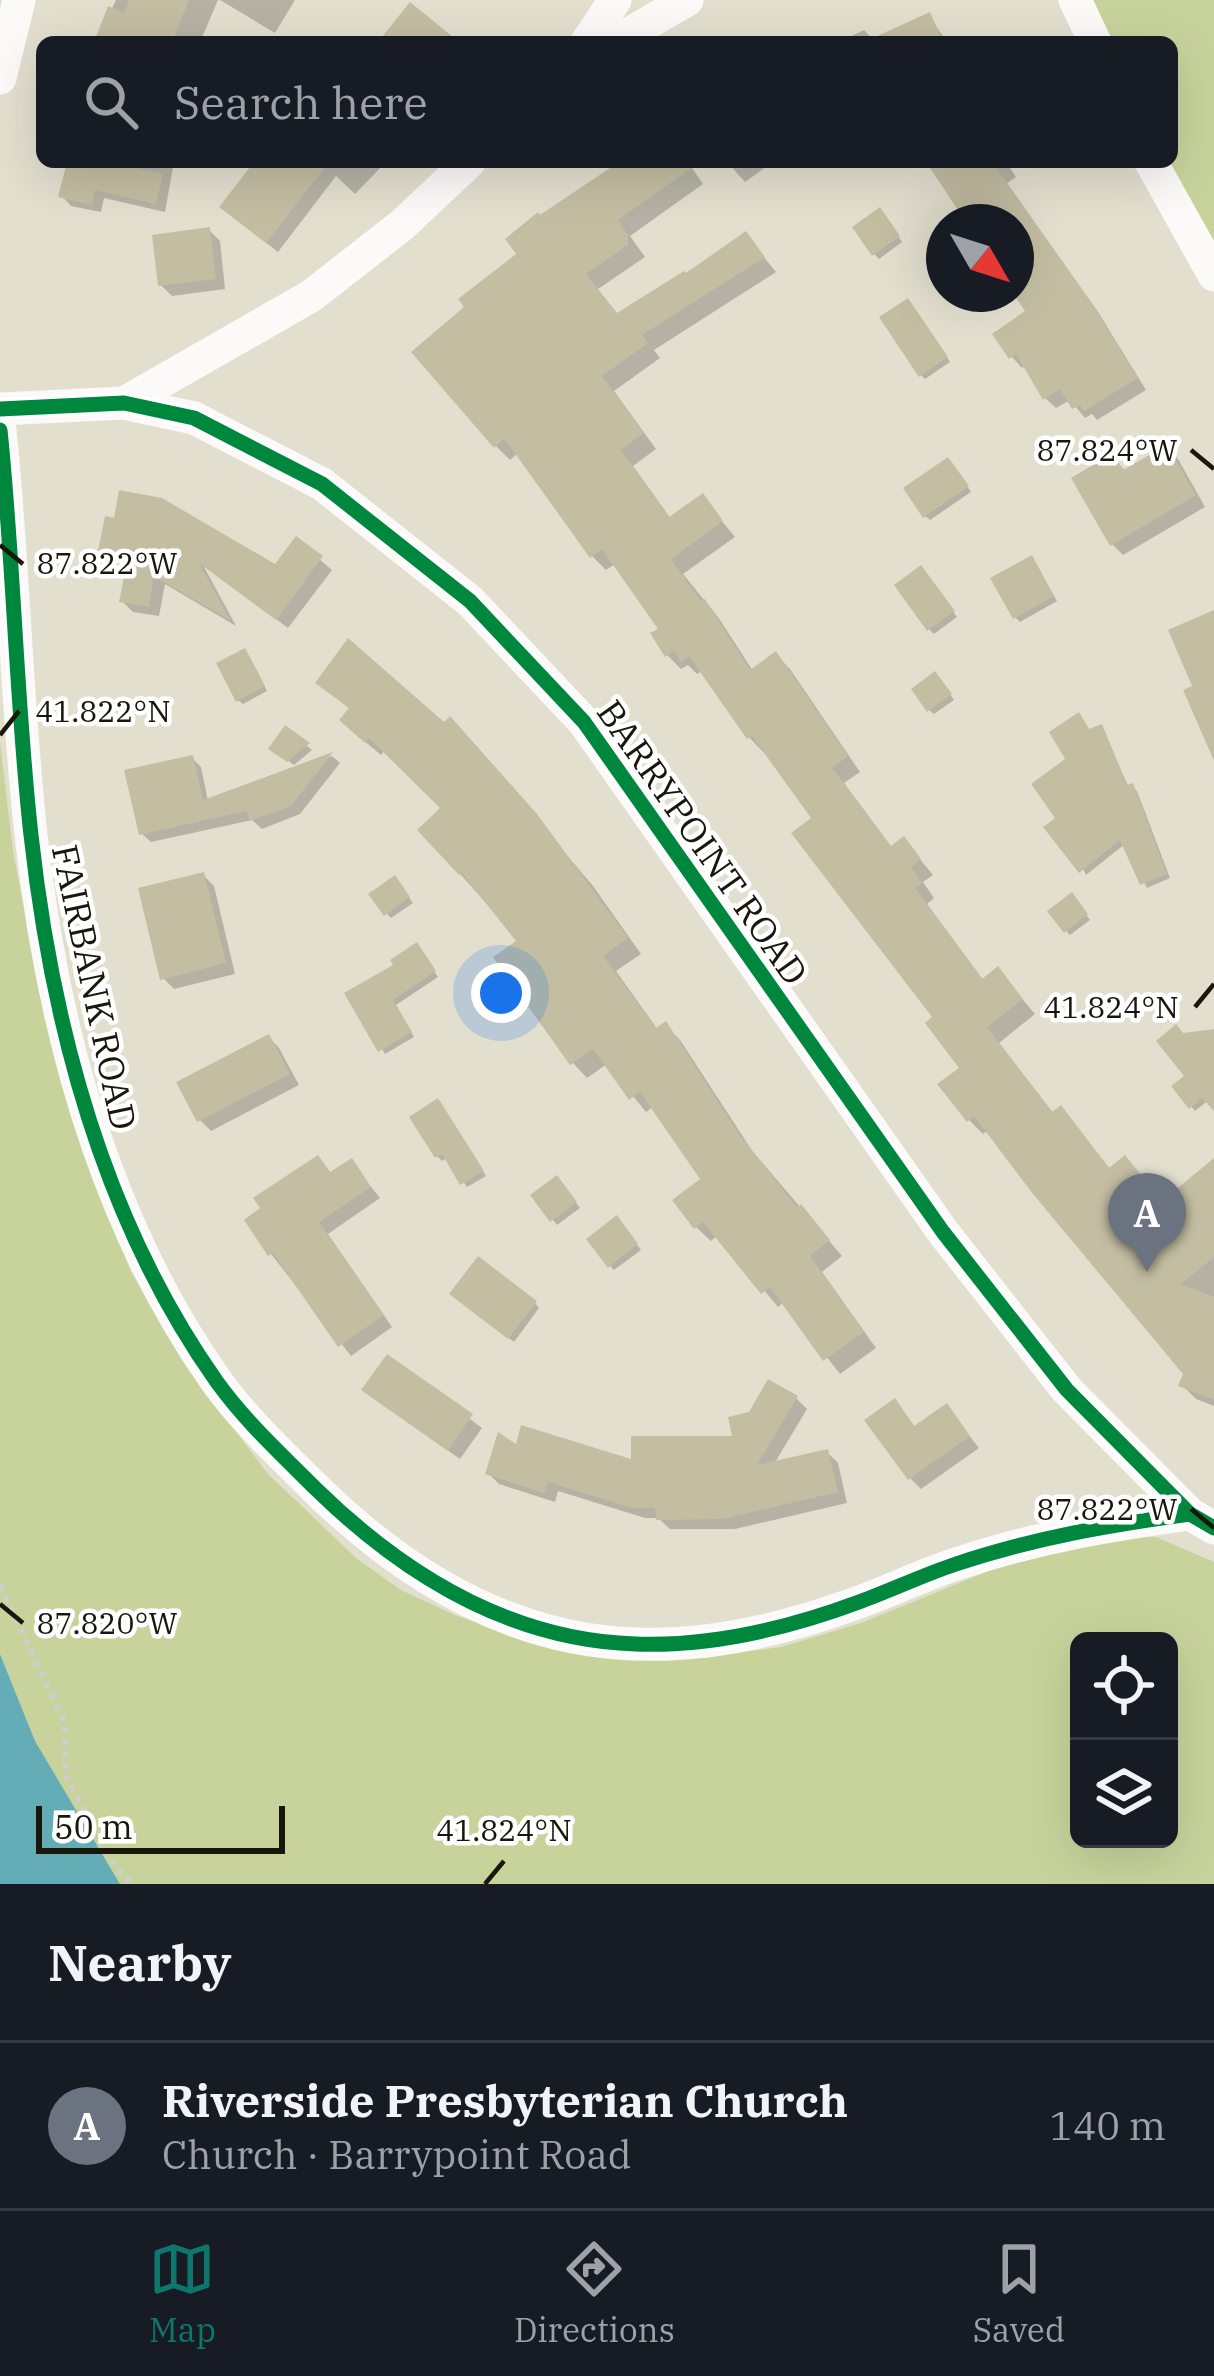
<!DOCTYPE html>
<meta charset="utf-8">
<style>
:root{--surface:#171b24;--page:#20242c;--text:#f1f3f6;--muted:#9ea1a6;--line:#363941;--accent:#0f766e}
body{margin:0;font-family:"IBM Plex Serif",serif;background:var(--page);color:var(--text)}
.controls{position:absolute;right:36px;bottom:36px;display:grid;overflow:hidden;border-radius:18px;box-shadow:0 12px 48px #0002}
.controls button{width:108px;height:108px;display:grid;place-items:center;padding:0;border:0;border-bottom:3px solid var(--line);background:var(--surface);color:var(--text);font:60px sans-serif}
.compass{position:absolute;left:926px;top:204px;width:108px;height:108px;border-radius:50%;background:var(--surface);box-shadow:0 12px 48px #0002;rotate:129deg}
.scale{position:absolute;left:36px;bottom:30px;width:249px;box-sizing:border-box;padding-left:12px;border:6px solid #19160c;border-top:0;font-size:33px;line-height:42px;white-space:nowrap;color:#19160c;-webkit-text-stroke:9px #fff;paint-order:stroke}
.you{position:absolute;left:501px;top:993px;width:42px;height:42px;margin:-30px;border:9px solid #fff;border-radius:50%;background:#1a73e8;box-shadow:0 0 0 18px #1a73e833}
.badge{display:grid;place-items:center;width:78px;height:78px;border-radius:50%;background:var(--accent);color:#fff;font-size:39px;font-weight:700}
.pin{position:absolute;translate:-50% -99px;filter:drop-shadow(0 3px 6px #0008)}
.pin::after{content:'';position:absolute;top:63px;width:42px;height:36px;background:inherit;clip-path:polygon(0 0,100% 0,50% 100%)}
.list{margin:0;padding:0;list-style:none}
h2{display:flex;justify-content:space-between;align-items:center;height:156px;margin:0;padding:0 48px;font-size:51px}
h2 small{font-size:39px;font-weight:400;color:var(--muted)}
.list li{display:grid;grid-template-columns:78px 1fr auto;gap:36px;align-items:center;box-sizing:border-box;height:168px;padding:0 48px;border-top:3px solid var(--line)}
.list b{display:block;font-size:45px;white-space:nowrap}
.list p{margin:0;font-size:39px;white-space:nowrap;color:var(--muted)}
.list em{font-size:39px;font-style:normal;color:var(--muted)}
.icon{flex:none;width:66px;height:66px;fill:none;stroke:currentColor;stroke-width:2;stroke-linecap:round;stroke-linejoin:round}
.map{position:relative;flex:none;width:1214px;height:1884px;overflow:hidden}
.search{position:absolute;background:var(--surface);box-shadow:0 12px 48px #0002;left:36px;right:36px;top:36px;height:132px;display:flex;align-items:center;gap:30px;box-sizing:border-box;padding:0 42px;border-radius:18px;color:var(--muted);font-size:45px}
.sheet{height:324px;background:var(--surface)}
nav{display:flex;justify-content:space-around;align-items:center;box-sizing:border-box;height:168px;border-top:3px solid var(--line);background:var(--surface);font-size:33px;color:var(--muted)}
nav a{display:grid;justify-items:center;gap:6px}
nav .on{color:var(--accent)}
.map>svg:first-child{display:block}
.green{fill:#c8d39c;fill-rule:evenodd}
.water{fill:#64acb6}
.shadow{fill:#0003}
.building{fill:#c3bda2}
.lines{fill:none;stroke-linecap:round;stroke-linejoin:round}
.path{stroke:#cfcec9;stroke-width:6;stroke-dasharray:6 6;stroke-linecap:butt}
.minor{stroke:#fbfaf8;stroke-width:33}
.cycleway-casing{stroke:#fff;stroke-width:22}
.cycleway{stroke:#00873e;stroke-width:15}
.ticks{fill:none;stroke:#19160c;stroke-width:4.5}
.labels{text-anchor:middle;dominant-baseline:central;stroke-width:9;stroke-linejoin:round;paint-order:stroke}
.street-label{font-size:36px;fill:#19160c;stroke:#fff}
.ticks-label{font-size:30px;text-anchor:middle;fill:#19160c;stroke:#fff;stroke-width:9;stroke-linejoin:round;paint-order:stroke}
</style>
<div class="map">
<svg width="1214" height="1884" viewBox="0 0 1214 1884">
<rect width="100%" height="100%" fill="#e3dfcf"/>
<!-- green -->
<g class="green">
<polygon points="1089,0 1214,0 1214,244 1169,162 1172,42 1110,42"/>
<path d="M0 742 13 851 35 966 96 1185 131 1272 181 1358 267 1473 356 1558 401 1590 455 1615 549 1648 693 1658 781 1647 861 1623 1006 1564 1133 1536 1156 1537 1214 1562V1884H120L35 1741 0 1654ZM1079 1641H1169V1839H1079Z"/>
</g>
<!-- water -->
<polygon class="water" points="0,1654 35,1741 120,1884 0,1884"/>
<!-- shadow -->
<g class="shadow">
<polygon points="116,0 218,0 200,42 103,42 99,37"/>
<polygon points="220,0 295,0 275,33"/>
<polygon points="929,16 947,42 844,42 843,40 864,30 874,41"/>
<polygon points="69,162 174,162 165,212 104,198 101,212 71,206 62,196"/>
<polygon points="258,162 386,162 355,194 336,176 278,252 234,218"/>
<polygon points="624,162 688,162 703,184 630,236 645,257 598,289 618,316 746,235 776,272 654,350 660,358 614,391 656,449 633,466 671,519 702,497 735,537 683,574 718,617 753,671 776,655 790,669 860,772 844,783 893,849 904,840 933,875 923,882 934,898 927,904 984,981 998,970 1035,1014 999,1043 1054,1114 1061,1109 1111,1170 1125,1159 1163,1203 1214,1164 1214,1406 1196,1399 1182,1385 1186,1373 988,1130 983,1134 969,1120 963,1068 937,1018 815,818 766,750 763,752 749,737 703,670 697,674 688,665 681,669 667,655 662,630 615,564 606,570 592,556 518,453 510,460 496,446 521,255"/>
<polygon points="727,162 773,162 745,182"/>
<polygon points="946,162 1006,162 1016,177 1007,183 1098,312 1146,390 1097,420 1092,414 1085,418 1070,400 1056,408 1045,398 1026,365 1022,368 1012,357 1029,311 1016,293 1016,222 968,222"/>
<polygon points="884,216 902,242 879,259 874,254"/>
<polygon points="209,230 220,241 225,289 172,296 161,285"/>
<polygon points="912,306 950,362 925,379 921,375"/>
<polygon points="1167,448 1178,459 1205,507 1123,555 1112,544 1113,457 1126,472"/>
<polygon points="953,465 971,492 930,520 925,516"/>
<polygon points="297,540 332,570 288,628 203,565 236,626 165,584 159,616 133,612 122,601 129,565 112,561 101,550 275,568"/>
<polygon points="1032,559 1057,601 1020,622 1015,617"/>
<polygon points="926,573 957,617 934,634 929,629"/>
<polygon points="249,656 267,691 243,704 238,700"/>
<polygon points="940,680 954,700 934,714 929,710"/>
<polygon points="319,683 465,735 593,886 641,954 616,971 658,1030 665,1025 680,1040 753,1152 842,1256 822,1272 876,1348 840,1374 784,1302 778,1307 718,1235 711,1241 696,1227 704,1180 654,1106 646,1112 607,1064 587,1078 573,1063 497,957 520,941 421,830 445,808 385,750 381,755 357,735 351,710"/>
<polygon points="1102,728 1129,788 1137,791 1170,878 1147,888 1125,844 1086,875 1059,818 1069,760"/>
<polygon points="286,729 312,750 294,765 277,753"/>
<polygon points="332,756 340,763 300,814 262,829 252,820 151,842 141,833 192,758 201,767 208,801"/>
<polygon points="203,875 214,886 235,974 174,989 163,978"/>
<polygon points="399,884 413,903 391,918 387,914"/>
<polygon points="1076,901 1090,920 1070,935 1066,931"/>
<polygon points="421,951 438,977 396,1005 414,1037 385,1054 349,994"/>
<polygon points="1214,1032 1214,1096 1195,1111 1175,1087 1195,1071 1183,1036"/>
<polygon points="269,1037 279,1048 299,1085 211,1131 200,1120"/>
<polygon points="442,1107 486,1176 467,1187 448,1157 442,1161 437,1156"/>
<polygon points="318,1159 332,1174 351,1162 380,1198 328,1234 392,1327 351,1356 271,1254"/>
<polygon points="561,1183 580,1208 557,1225 534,1196"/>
<polygon points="621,1224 641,1250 614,1270 610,1266"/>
<polygon points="457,1298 535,1303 539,1308 514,1342"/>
<polygon points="388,1358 482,1428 460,1459 376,1400"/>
<polygon points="796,1398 807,1409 774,1464 827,1452 838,1463 847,1503 735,1529 670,1529 658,1518 645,1518 558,1491 555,1502 499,1484 488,1473 518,1449 634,1464 736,1439 751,1414"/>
<polygon points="947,1407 979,1448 921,1489 910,1478 905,1413 916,1429"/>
</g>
<!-- building -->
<g class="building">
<polygon points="129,0 189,0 172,42 94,42 108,6 124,13"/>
<polygon points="410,2 459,42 378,42"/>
<polygon points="930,12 943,42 864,42"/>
<polygon points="67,162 109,162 163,174 156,204 95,190 92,205 58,197"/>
<polygon points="254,162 329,162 266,243 219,207"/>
<polygon points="619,162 700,162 618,220 628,235 628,245 586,274 617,313 684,271 686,273 746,231 765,257 642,335 648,343 602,376 644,433 621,450 669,517 703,493 723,521 671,559 701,601 705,599 750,670 776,651 848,756 832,768 891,846 904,836 921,859 911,867 922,883 915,888 982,979 998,966 1023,999 987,1027 1052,1112 1061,1105 1109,1168 1125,1155 1162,1201 1214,1158 1214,1257 1181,1284 1214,1297 1214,1400 1178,1386 1183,1374 1033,1194 974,1116 967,1122 937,1084 959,1068 925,1023 932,1017 791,833 811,818 752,736 747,739 689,656 681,662 674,651 665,657 650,633 658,629 602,549 590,558 504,438 494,448 411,352 464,307 458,299 516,254 505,239 538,212 540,215"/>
<polygon points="926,162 992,162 1088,298 1138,378 1084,411 1080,405 1072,409 1060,389 1043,400 1016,354 1009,359 992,334 1025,311 1016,298 1016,222 966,222"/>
<polygon points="880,207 900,236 872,256 852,227"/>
<polygon points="210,227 216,279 158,286 152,235"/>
<polygon points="908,298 948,357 919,377 879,317"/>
<polygon points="1167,445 1196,495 1110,546 1071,478 1113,453 1123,470"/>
<polygon points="948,457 969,486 923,518 903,488"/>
<polygon points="119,490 162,498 275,564 296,536 323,556 276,620 199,563 231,621 154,576 149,607 119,602 128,557 98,551 105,516 114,518"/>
<polygon points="1032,555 1054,596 1013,619 990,578"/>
<polygon points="921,565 955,611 927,631 894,585"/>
<polygon points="1214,610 1214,761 1183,690 1192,686 1168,630"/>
<polygon points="348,638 444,722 450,716 537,814 628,938 603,956 656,1028 666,1021 739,1134 797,1207 801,1204 830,1240 810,1256 864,1332 823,1361 770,1287 761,1294 703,1222 694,1229 672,1200 700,1179 640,1092 629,1100 593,1049 570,1065 493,957 516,941 461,872 459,875 417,830 440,808 369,738 365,743 339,720 349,708 315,683"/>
<polygon points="245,648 265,686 236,702 216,663"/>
<polygon points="935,671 952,694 927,712 911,689"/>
<polygon points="1079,712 1089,729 1102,724 1127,785 1133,783 1167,874 1140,885 1120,840 1079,873 1043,827 1055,818 1031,784 1065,759 1049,732"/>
<polygon points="285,725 310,743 287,762 268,749"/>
<polygon points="333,752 291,806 250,821 246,811 139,835 124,770 193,755 203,800"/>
<polygon points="204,872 226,963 160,980 138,888"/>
<polygon points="395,875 410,897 384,916 368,894"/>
<polygon points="1072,892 1088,914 1064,933 1047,911"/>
<polygon points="417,942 436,971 393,1000 412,1032 378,1052 344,993 393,965 390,960"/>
<polygon points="1176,1024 1183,1033 1214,1029 1214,1111 1202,1098 1189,1109 1171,1086 1184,1076 1156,1041"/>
<polygon points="269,1034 290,1074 197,1122 176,1082"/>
<polygon points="438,1098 484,1171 460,1185 442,1154 435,1158 409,1117"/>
<polygon points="318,1155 330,1172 352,1158 371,1187 319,1222 384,1315 338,1347 273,1253 268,1256 244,1220 260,1208 253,1198"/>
<polygon points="557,1175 577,1202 550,1222 530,1195"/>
<polygon points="617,1215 638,1244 608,1268 586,1239"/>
<polygon points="478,1256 537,1301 508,1339 449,1294"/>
<polygon points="387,1354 473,1414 448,1451 361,1390"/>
<polygon points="768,1379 798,1396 757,1465 828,1449 838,1492 723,1519 656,1520 655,1508 632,1508 548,1482 544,1493 485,1474 498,1432 516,1444 521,1425 631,1459 631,1436 732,1436 728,1417 749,1412"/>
<polygon points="895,1398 914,1426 947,1403 970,1436 908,1480 864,1420"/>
</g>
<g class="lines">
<!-- path -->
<polyline class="path" points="0,1585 64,1721 66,1777 115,1867 132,1884"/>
<!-- minor -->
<g class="minor">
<polyline points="1075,0 1095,42"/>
<polyline points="587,42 615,0"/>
<polyline points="615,42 687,0"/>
<polyline points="0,78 19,0"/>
<polyline points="1151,162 1214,275"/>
<polyline points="124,403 311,296 402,225 469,162"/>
<polyline points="0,409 124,403 194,418 322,484 470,601 584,722 943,1232 1067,1390 1190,1514 1214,1528"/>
<path d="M0 430C14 565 16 701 31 835 52 1026 105 1224 217 1382 245 1421 282 1455 316 1489 404 1575 509 1640 635 1644 710 1647 789 1628 859 1602 892 1590 923 1575 956 1564 1033 1538 1110 1525 1190 1514"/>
</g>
<defs>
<g id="cycleway">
<polyline points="0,409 124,403 194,418 322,484 470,601 584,722 943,1232 1067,1390 1190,1514 1214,1528"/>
<path d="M0 430C14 565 16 701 31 835 52 1026 105 1224 217 1382 245 1421 282 1455 316 1489 404 1575 509 1640 635 1644 710 1647 789 1628 859 1602 892 1590 923 1575 956 1564 1033 1538 1110 1525 1190 1514"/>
</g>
</defs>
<!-- cycleway casing -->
<use href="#cycleway" class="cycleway-casing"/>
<!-- cycleway -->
<use href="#cycleway" class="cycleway"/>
</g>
<!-- ticks -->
<path class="ticks" d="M1191 450 1214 469M0 545 23 564M0 735 19 711M1195 1007 1214 984M1191 1509 1214 1528M0 1604 23 1623M485 1884 504 1861"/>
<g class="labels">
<!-- street labels -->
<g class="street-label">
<text transform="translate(703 842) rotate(55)">BARRYPOINT ROAD</text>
<text transform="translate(95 987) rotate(78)">FAIRBANK ROAD</text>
</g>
</g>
<g class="ticks-label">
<text x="1107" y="461">87.824°W</text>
<text x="107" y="574">87.822°W</text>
<text x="103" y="722">41.822°N</text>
<text x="1111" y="1018">41.824°N</text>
<text x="1107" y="1520">87.822°W</text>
<text x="107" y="1634">87.820°W</text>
<text x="504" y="1841">41.824°N</text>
</g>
</svg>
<div class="controls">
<button><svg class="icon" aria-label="locate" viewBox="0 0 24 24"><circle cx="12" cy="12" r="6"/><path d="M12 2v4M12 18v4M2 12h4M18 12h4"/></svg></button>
<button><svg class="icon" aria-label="layers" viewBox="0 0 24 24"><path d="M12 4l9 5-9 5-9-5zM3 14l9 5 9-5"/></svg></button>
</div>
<svg class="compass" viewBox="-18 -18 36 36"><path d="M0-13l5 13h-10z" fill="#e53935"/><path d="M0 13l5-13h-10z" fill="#9ea1a6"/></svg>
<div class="scale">50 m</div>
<div class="you"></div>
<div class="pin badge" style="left:1147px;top:1272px;background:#6b7280">A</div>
<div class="search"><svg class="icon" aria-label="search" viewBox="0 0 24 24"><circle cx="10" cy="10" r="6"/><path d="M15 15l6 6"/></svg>Search here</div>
</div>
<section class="sheet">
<h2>Nearby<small></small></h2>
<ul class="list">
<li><span class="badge" style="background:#6b7280">A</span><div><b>Riverside Presbyterian Church</b><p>Church · Barrypoint Road</p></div><em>140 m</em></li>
</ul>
</section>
<nav>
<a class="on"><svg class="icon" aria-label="map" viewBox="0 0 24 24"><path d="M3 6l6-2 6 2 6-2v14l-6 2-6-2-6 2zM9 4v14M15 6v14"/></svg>Map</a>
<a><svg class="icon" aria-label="directions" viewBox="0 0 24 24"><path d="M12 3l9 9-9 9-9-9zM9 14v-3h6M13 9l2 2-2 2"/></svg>Directions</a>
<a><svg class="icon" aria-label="saved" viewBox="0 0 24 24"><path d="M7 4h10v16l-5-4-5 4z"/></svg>Saved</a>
</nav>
